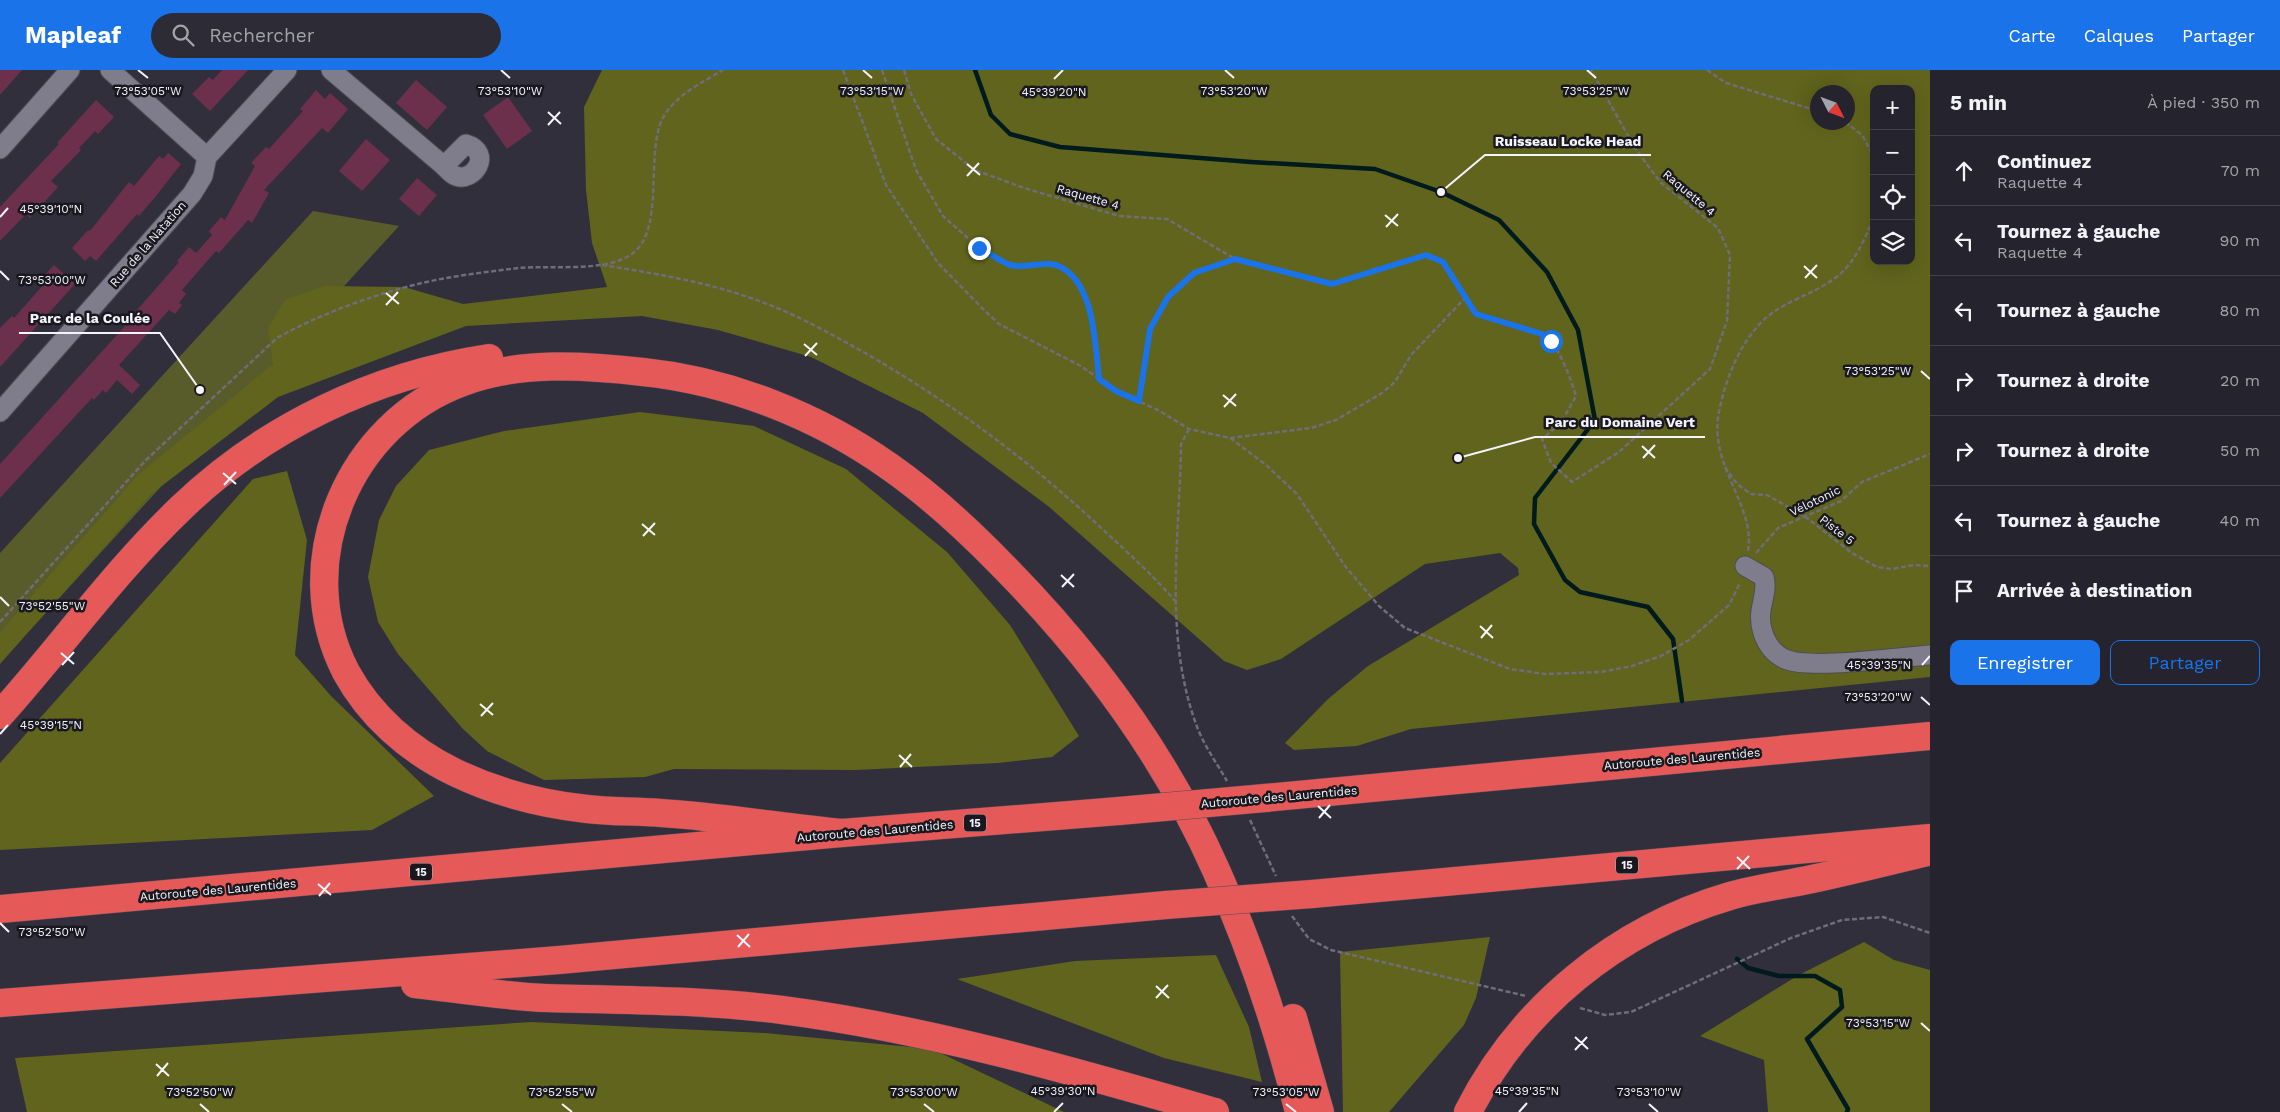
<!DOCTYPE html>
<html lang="fr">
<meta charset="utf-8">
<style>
:root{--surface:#25232d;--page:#2d2b35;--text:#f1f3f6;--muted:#a3a4aa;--line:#424049;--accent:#1a73e8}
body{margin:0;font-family:"Work Sans",sans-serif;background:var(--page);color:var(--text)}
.controls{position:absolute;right:15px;top:15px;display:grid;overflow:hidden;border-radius:10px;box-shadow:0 5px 20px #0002}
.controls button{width:45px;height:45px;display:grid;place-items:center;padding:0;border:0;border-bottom:1px solid var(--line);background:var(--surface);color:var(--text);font:25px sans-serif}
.compass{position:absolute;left:1810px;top:15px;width:45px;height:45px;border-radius:50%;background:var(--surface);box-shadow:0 5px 20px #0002;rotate:132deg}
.stop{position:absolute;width:15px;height:15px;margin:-11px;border:4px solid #1a73e8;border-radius:50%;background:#fff}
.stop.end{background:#1a73e8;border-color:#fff;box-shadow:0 1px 5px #0008}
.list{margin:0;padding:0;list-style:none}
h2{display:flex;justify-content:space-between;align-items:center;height:65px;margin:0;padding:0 20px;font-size:21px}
h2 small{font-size:16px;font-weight:400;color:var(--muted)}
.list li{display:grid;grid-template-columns:32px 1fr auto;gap:15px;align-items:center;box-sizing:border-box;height:70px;padding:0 20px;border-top:1px solid var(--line)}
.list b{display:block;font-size:19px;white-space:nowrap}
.list p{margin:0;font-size:16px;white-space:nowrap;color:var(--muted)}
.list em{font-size:16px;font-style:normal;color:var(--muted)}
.actions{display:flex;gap:10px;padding:15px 20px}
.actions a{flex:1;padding:11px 0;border:1px solid var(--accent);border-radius:10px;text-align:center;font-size:18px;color:var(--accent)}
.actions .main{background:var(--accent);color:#fff}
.icon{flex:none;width:28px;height:28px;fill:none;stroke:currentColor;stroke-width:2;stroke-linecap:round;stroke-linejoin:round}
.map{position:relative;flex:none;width:1930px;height:1042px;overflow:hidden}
header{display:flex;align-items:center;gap:30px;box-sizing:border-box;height:70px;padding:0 25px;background:var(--accent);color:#fff}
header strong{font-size:24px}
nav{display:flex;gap:28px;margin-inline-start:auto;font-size:18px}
.search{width:350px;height:45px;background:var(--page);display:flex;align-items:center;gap:12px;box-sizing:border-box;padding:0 18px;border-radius:28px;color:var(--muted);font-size:19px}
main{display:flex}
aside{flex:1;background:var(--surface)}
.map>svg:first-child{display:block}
.green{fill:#585c2b}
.forest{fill:#60641c;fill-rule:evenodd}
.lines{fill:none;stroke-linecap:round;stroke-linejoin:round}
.stream{stroke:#001a1d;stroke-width:4.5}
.building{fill:#6c304c}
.minor-casing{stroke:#4e4c57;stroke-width:21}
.highway-casing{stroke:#4e4c57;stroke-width:29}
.path{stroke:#6e6d78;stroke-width:2.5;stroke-dasharray:5 2.5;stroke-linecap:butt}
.minor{stroke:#7f7d8c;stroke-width:19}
.highway{stroke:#e65959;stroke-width:28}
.highway-bridge-casing{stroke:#4e4c57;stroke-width:29;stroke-linecap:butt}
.highway-bridge{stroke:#e65959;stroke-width:28}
.route{stroke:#1a73e8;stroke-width:6}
.ticks{fill:none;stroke:#f5f4fc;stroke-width:2}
.labels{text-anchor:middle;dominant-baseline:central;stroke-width:5;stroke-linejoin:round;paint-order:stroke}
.shield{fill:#19181e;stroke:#b3b2b9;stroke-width:1}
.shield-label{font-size:11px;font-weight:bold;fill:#f5f4fc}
.street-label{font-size:12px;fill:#f5f4fc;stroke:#19181e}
.ticks-label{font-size:12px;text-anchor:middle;fill:#f5f4fc;stroke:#19181e;stroke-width:5;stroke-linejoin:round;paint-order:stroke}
.leader{fill:none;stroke:#f5f4fc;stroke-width:2}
.callout-dot{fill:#f5f4fc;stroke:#19181e;stroke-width:2}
.callout-label{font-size:14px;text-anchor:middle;font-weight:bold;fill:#f5f4fc;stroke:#19181e;stroke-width:5;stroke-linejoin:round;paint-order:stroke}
</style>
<header>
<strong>Mapleaf</strong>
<div class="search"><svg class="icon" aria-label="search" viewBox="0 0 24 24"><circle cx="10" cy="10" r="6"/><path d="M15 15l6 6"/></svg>Rechercher</div>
<nav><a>Carte</a><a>Calques</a><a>Partager</a></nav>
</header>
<main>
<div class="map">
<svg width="1930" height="1042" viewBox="0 0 1930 1042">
<rect width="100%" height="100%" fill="#312f3c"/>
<!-- green -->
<polygon class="green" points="313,141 399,156 0,593 0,483"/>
<!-- forest -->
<g class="forest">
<path d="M602 0H1930V607L1411 659 1357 676 1294 680 1285 673 1328 629 1368 596 1519 505 1518 498 1500 483 1425 494 1281 589 1247 600 1224 591 1048 436 923 343 811 287 718 260 642 246 466 256 278 327 150 425 0 594V562L138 405 273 294 268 258 285 230 324 216 404 217 463 234 607 217 592 173 586 120 584 37ZM1874 19H1911V191H1874ZM1818 22H1848V52H1818Z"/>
<polygon points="640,342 754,356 846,399 947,482 1010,555 1079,666 1052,687 998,693 856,700 674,699 645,707 544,710 487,681 463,659 398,584 378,552 368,507 379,450 396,416 429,380 504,361"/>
<polygon points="287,401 307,470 295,585 331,626 434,726 372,760 0,780 0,693 253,409"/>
<polygon points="1490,867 1476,928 1464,955 1389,1042 1343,1042 1340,882"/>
<polygon points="1864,872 1894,890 1930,900 1930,1042 1768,1042 1764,990 1700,966 1797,906"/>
<polygon points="1216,885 1249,957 1262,1012 1164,988 957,909 1075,891"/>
<polygon points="531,952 765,963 932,979 1064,1042 27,1042 15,988"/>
</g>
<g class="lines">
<!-- stream -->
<g class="stream">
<polyline points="975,0 991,45 1010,64 1060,77 1251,92 1375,99 1441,122 1499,150 1547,202 1578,260 1595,350 1535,428 1534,454 1565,510 1580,522 1648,537 1673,569 1682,631"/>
<polyline points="1737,889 1748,898 1779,906 1815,906 1840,920 1842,937 1807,969 1848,1039 1847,1042"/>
</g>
</g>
<!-- building -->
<g class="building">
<polygon points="0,0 22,0 0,25"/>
<polygon points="222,0 248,0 210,41 192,24 209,7 213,10"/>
<polygon points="416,10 447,37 427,60 396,33"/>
<polygon points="316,20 325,29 330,23 348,39 328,63 322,58 264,120 269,123 252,153 248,150 219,183 216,181 182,220 186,224 179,233 182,235 175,244 169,240 119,295 140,315 132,324 117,310 106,323 103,320 94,330 92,328 0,428 0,394 125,256 124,255 179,192 177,191 189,177 196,183 212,165 209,161 221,147 225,150 255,96 251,93 266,77 269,79 303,41 300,39"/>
<polygon points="508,27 532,61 507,79 483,45"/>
<polygon points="96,30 114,47 98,64 95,61 79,78 81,80 51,111 58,117 30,148 26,144 0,171 0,137 59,74 57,73"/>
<polygon points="366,69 390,90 362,121 339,101"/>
<polygon points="168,83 181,94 156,126 139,146 137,144 96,191 90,186 85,191 72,178 88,160 90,161 129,112 134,116 159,86 163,89"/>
<polygon points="417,108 437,125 419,146 399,129"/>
<polygon points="54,195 75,214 0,297 0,258 12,246 14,248 45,213 41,209"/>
</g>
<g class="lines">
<defs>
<g id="minor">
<polyline points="110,0 207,87"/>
<polyline points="331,0 444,96"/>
<path d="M466 74C494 83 473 113 456 106 452 105 447 99 444 96Z"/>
<polyline points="0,79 70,0"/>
<polyline points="0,342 192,124 203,106 207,87 287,0"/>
<path d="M1745 496 1764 507C1769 526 1755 539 1763 563 1767 575 1774 584 1785 589 1809 600 1899 587 1930 585"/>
</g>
<g id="highway">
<path d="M0 645C61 577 115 501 181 438 265 357 375 305 489 288"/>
<polyline points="1265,728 1930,666"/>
<path d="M842 763C782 757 722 747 661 743 637 741 612 742 587 739 541 734 495 722 454 702 409 680 370 646 346 602 289 492 349 353 463 312 519 291 585 295 643 302 730 311 818 346 890 397 930 425 968 460 1002 495 1090 584 1165 685 1216 800 1251 878 1278 959 1299 1042"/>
<polyline points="1312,824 1930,768"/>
<polyline points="0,839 842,763 1119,741"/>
<path d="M415 914C458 919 502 926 545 928 624 930 703 930 782 940 929 959 1073 1001 1215 1042"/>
<polyline points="0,933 559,890 1166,835"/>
<polyline points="1293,948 1320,1042"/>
<path d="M1468 1042C1521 937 1617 859 1730 826 1757 818 1785 815 1812 809 1850 801 1889 791 1927 782"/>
</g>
</defs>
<!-- minor casing -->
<use href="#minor" class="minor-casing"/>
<!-- highway casing -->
<use href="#highway" class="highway-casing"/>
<!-- path -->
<g class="path">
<polyline points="843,0 886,115 938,193 983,239 999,254 1081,296 1116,321 1158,340 1189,359 1230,368 1265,394 1297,424 1345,496 1379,536 1405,558 1510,599 1545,604 1601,602 1632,596 1661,586 1689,570 1729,535 1740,513"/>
<polyline points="882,0 916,100 943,146 979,178 1011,195 1055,195 1071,204 1086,226 1094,263 1099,309"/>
<path d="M904 0 911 24 936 69 975 100 1024 118 1119 146 1167 149 1235 189 1332 214 1426 185 1443 192 1476 244C1496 250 1534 257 1549 270 1560 279 1572 312 1576 326L1561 353 1542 369 1551 393 1572 412 1619 382 1710 299 1727 251 1730 185 1718 158 1660 112 1635 78 1591 0"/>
<polyline points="1707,0 1726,13 1818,41"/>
<polyline points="1845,52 1862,65 1874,87"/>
<path d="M602 195C658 204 714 213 767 234 801 247 833 265 865 283 950 332 1026 388 1098 455 1125 480 1152 504 1176 532"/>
<polyline points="1139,331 1150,259 1169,227 1194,203 1235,189"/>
<path d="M1189 359 1181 374C1180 467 1163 563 1196 654 1203 674 1216 692 1227 711"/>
<polyline points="1230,368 1311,358 1336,350 1382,323 1395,312 1411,285 1465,228"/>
<polyline points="1725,397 1737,414 1751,424 1767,425 1807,448 1852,483 1877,497 1892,499 1914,495 1930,496"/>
<path d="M1748 481C1756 435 1708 396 1719 342 1726 305 1745 259 1778 239 1796 228 1818 221 1835 208 1855 194 1864 169 1874 148"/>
<polyline points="1756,483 1778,458 1841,431 1862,412 1930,384"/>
<path d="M0 552 146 390 277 268C318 245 372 225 418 214 450 206 486 202 519 198 551 195 608 203 633 183 666 158 644 80 664 46 676 25 703 12 723 0"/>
<polyline points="1250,750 1276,806"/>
<polyline points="1292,846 1309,869 1331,880 1526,926"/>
<polyline points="1580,938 1605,945 1631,942 1791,868 1842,850 1883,847 1930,863"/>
</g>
<!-- minor -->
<use href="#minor" class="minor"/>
<!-- highway -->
<use href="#highway" class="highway"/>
<defs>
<g id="highway-bridge">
<polyline points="1119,741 1265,728"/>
<polyline points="1166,835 1312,824"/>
</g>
</defs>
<!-- highway-bridge casing -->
<use href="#highway-bridge" class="highway-bridge-casing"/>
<!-- highway-bridge -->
<use href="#highway-bridge" class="highway-bridge"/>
</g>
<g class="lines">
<!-- route -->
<path class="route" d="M979 178C989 183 1000 191 1010 195 1024 199 1042 191 1056 195 1095 209 1095 275 1099 309L1116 321 1139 331 1150 259 1168 227 1194 203 1235 189 1332 214 1426 185 1443 192 1476 244 1542 264 1551 271"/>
</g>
<!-- ticks -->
<path class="ticks" d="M138 0 148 8M501 0 510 8M863 0 872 8M1225 0 1234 8M1587 0 1596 8M1054 9 1063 0M548 42 561 54M548 55 560 42M967 94 980 105M967 106 979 93M1385 145 1398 156M0 147 8 138M1386 157 1398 144M1804 196 1817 208M0 201 9 210M1805 208 1817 195M386 223 399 234M386 235 398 222M804 274 817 285M805 286 817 273M1921 301 1930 309M1223 325 1236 336M1224 337 1236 324M1642 376 1655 388M1643 388 1655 375M223 403 236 414M224 415 236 402M642 454 655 465M643 466 655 453M1061 505 1074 517M1062 517 1074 504M0 527 9 536M1480 556 1493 568M1481 568 1492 555M61 583 74 594M62 595 74 582M1922 595 1930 586M1921 627 1930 635M480 634 493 645M481 646 493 633M0 664 8 655M899 685 912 697M900 697 911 684M1318 736 1331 748M1319 748 1330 735M1737 787 1750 799M1737 799 1749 786M318 814 331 825M319 826 330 813M0 853 9 862M737 865 750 877M738 877 749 864M1156 916 1169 928M1156 928 1168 915M1921 953 1930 961M1575 967 1588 979M1575 980 1587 967M156 994 169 1006M157 1006 168 993M200 1034 209 1042M562 1034 572 1042M924 1034 934 1042M1286 1034 1296 1042M1649 1034 1658 1042M1054 1042 1063 1033M1519 1042 1527 1033"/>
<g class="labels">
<!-- shield labels -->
<g class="shield">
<rect x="964" y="744.5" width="22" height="17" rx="4"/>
<rect x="1616" y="786.5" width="22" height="17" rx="4"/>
<rect x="410" y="793.5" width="22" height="17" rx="4"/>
</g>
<g class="shield-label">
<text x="975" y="753">15</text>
<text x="1627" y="795">15</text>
<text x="421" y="802">15</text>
</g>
<!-- street labels -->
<g class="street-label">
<text transform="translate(1689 123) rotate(40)">Raquette 4</text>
<text transform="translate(1088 127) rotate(16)">Raquette 4</text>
<text transform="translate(148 174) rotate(-49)">Rue de la Natation</text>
<text transform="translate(1815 431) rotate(-26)">Vélotonic</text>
<text transform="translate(1837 460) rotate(38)">Piste 5</text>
<text transform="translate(1682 689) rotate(-5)">Autoroute des Laurentides</text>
<text transform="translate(1279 727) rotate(-5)">Autoroute des Laurentides</text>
<text transform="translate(875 761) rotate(-5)">Autoroute des Laurentides</text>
<text transform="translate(218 820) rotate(-5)">Autoroute des Laurentides</text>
</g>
</g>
<g class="ticks-label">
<text x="510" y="25">73°53'10"W</text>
<text x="872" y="25">73°53'15"W</text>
<text x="148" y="25">73°53'05"W</text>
<text x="1234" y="25">73°53'20"W</text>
<text x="1596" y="25">73°53'25"W</text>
<text x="1054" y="26">45°39'20"N</text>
<text x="51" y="143">45°39'10"N</text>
<text x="52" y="214">73°53'00"W</text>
<text x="1878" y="305">73°53'25"W</text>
<text x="52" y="540">73°52'55"W</text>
<text x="1879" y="599">45°39'35"N</text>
<text x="1878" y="631">73°53'20"W</text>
<text x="51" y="659">45°39'15"N</text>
<text x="52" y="866">73°52'50"W</text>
<text x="1878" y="957">73°53'15"W</text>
<text x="1063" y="1025">45°39'30"N</text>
<text x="1527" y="1025">45°39'35"N</text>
<text x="200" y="1026">73°52'50"W</text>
<text x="562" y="1026">73°52'55"W</text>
<text x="924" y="1026">73°53'00"W</text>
<text x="1286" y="1026">73°53'05"W</text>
<text x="1649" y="1026">73°53'10"W</text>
</g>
<!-- callouts -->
<path class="leader" d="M1441 122L1485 85H1651M200 320L160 263H19M1458 388L1535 367H1705"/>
<g class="callout-dot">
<circle cx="1441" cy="122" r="5"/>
<circle cx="200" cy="320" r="5"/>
<circle cx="1458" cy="388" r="5"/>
</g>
<g class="callout-label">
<text x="1568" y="76">Ruisseau Locke Head</text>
<text x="90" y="253">Parc de la Coulée</text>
<text x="1620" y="357">Parc du Domaine Vert</text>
</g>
</svg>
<div class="controls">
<button>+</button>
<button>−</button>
<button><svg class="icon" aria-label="locate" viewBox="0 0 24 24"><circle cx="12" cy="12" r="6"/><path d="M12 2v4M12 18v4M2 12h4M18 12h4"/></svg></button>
<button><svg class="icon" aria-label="layers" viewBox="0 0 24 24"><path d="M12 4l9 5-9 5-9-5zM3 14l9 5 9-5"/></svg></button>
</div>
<svg class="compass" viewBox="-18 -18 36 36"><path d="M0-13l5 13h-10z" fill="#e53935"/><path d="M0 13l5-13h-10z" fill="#a3a4aa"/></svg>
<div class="stop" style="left:1551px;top:271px"></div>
<div class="stop end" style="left:979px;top:178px"></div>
</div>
<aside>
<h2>5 min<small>À pied · 350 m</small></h2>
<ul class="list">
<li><svg class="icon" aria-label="ahead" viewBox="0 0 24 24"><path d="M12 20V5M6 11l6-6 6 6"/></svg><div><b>Continuez</b><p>Raquette 4</p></div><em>70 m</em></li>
<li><svg class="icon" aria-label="left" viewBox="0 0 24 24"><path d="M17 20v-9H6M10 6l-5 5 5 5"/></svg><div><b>Tournez à gauche</b><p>Raquette 4</p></div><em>90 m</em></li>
<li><svg class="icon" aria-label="left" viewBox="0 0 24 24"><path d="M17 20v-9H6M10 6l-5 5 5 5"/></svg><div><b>Tournez à gauche</b></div><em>80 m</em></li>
<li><svg class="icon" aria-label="right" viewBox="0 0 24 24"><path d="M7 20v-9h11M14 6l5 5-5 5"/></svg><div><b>Tournez à droite</b></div><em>20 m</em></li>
<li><svg class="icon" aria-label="right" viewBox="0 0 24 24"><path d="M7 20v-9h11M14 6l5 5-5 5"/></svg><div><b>Tournez à droite</b></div><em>50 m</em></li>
<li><svg class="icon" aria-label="left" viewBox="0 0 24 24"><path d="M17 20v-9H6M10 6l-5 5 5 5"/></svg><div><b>Tournez à gauche</b></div><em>40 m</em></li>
<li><svg class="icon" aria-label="arrive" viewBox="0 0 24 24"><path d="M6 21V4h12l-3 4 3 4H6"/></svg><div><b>Arrivée à destination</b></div></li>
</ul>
<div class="actions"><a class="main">Enregistrer</a><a>Partager</a></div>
</aside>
</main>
